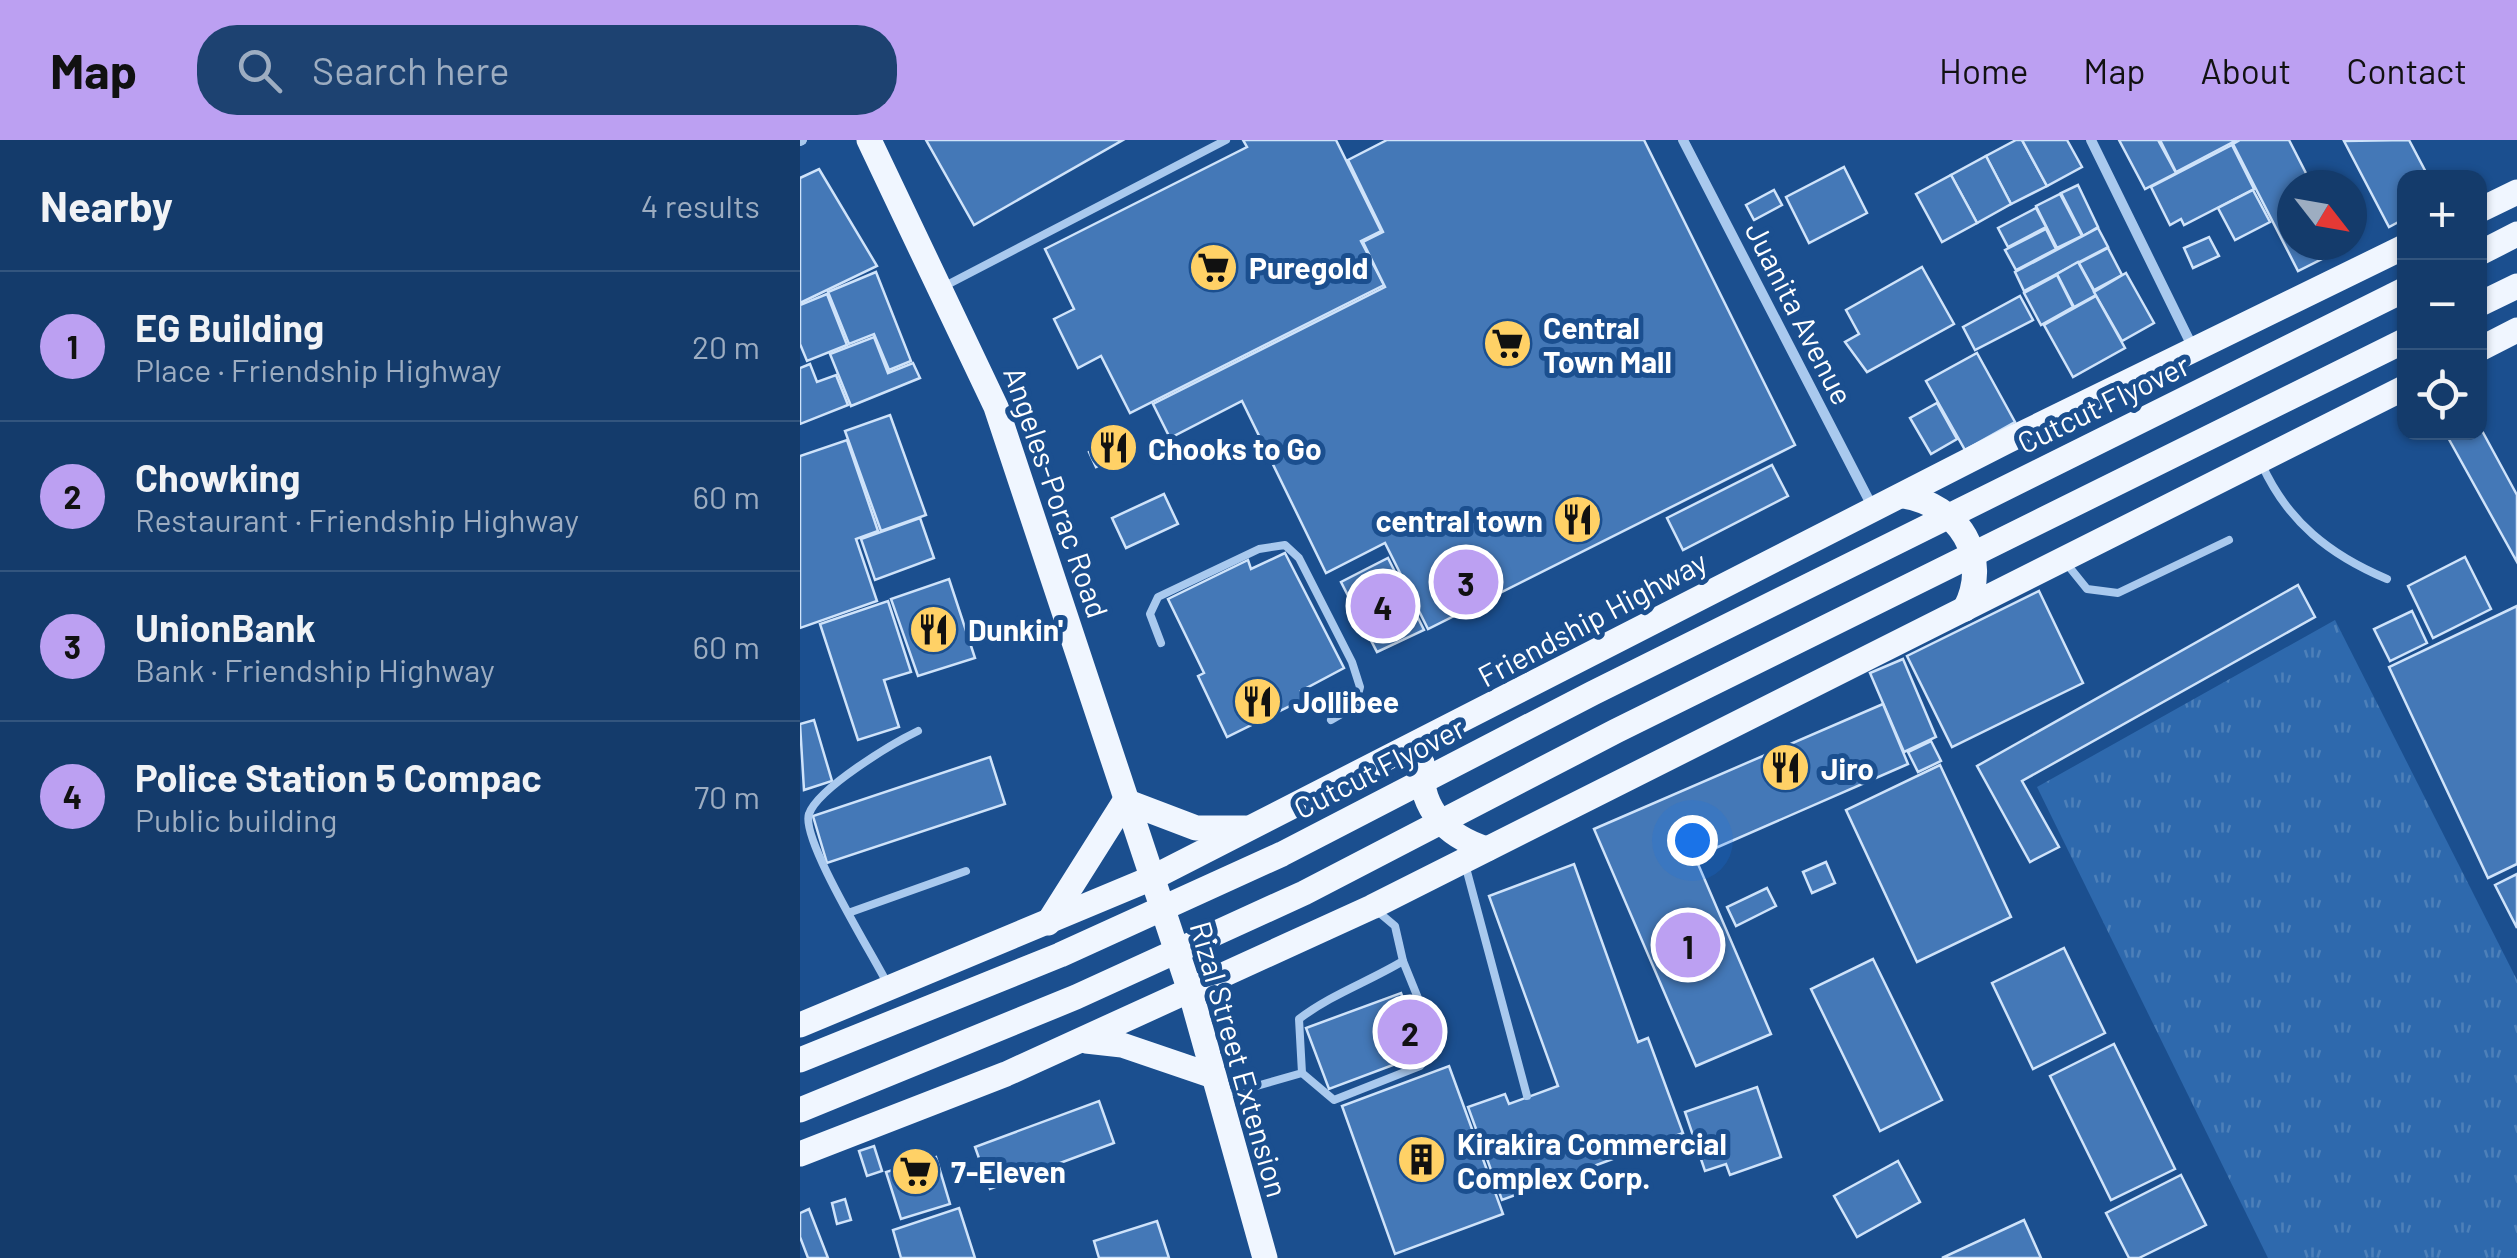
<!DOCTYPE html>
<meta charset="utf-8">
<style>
:root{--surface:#143b6b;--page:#1d4271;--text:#f1f3f6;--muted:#9dadc1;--line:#33557e;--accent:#bca0f2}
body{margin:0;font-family:Barlow,sans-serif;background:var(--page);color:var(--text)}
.controls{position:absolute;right:30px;top:30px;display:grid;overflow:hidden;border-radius:20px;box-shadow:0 2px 8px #0004}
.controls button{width:90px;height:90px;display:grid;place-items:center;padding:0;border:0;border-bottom:2px solid var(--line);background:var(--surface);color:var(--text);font:50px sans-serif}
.compass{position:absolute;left:1477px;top:30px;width:90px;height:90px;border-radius:50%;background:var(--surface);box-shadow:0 2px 8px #0004;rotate:121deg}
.you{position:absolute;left:892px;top:700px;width:35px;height:35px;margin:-25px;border:8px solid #fff;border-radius:50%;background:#1a73e8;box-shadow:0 0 0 15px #1a73e833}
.badge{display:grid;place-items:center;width:65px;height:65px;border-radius:50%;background:var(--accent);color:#111;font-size:32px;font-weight:700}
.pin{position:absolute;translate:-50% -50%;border:5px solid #fff;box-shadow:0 2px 10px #0006}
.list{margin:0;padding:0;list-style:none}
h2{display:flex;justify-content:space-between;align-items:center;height:130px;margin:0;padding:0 40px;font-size:42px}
h2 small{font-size:32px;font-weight:400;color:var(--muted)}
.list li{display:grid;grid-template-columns:65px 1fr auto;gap:30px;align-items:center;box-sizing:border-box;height:150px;padding:0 40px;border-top:2px solid var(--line)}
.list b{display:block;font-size:38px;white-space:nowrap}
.list p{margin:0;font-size:32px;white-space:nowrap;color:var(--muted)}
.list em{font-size:32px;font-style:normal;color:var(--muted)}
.icon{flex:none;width:55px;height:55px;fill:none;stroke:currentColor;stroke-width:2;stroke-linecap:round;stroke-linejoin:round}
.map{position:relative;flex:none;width:1717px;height:1118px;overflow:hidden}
header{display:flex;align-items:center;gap:60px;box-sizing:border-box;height:140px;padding:0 50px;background:var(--accent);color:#111}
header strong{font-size:48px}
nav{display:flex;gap:55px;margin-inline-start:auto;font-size:35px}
.search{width:700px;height:90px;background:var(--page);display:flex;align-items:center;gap:25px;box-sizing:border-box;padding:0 35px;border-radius:40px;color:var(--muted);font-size:38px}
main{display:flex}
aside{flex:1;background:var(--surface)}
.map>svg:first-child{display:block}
.grass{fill:url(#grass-tufts)}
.building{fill:#4478b7;stroke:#cfe3fa;stroke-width:2.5}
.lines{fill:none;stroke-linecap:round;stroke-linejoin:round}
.lane{stroke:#a9c9ee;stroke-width:8}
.street{stroke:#a9c9ee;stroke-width:10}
.primary{stroke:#f0f6ff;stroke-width:25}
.primary-bridge{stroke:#f0f6ff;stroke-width:25}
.labels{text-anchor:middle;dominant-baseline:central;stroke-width:10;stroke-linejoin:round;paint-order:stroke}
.poi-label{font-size:30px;font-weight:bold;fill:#fff;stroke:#1b4f8f;text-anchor:start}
.street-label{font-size:30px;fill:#fff;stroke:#1b4f8f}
</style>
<header>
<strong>Map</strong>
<div class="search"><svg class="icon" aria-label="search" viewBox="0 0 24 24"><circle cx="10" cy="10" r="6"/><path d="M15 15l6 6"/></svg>Search here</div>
<nav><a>Home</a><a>Map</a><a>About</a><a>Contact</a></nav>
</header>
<main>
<aside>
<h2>Nearby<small>4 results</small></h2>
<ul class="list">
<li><span class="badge">1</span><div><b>EG Building</b><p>Place · Friendship Highway</p></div><em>20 m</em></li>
<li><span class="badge">2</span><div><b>Chowking</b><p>Restaurant · Friendship Highway</p></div><em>60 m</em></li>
<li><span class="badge">3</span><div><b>UnionBank</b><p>Bank · Friendship Highway</p></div><em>60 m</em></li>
<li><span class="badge">4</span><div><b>Police Station 5 Compac</b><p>Public building</p></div><em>70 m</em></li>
</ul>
</aside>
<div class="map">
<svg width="1717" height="1118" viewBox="0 0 1717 1118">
<defs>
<pattern id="grass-tufts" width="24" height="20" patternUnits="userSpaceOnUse" patternTransform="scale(2.5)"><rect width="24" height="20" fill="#2e69ad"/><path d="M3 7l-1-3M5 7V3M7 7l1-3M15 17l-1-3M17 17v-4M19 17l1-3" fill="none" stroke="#4d80b9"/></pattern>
</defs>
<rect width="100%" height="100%" fill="#1b4f8f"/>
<!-- grass -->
<polygon class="grass" points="1535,480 1717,840 1717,1118 1468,1118 1237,647"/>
<!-- building -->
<g class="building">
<polygon points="126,0 323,0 174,85"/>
<polygon points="443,0 536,0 581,91 561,101 584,145 330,273 301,216 278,228 254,179 274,169 245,109 447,7"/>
<polygon points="587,0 844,0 995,305 628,489 585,403 526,433 442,261 370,298 353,264 585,147 563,102 583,92 548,20"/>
<polygon points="1216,0 1222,0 1247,46 1211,64 1186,16"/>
<polygon points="1222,0 1267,0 1282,27 1247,46"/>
<polygon points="1319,0 1358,0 1376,33 1345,49"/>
<polygon points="1360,0 1437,0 1376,32"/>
<polygon points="1440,0 1489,0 1512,45 1492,45 1492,105 1544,108 1498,131 1433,4"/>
<polygon points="1609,0 1629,38 1604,38 1604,79 1589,87 1544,1"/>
<polygon points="1432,5 1454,49 1384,85 1381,79 1370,85 1351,47"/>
<polygon points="1186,16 1211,64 1177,83 1151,35"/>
<polygon points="1044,27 1067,73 1009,103 986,57"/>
<polygon points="19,29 77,126 0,163 0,38"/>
<polygon points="1151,35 1177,83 1142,102 1116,54"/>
<polygon points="1278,45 1298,87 1283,96 1261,53"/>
<polygon points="974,50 982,65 954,80 946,65"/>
<polygon points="1453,50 1470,82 1435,100 1418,68"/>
<polygon points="1260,54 1282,96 1257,108 1236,66"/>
<polygon points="1236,68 1246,87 1208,107 1198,88"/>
<polygon points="1298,88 1308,107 1224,151 1215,132"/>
<polygon points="1246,89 1256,109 1216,130 1205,110"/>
<polygon points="1409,97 1419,116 1393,128 1384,108"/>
<polygon points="1308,108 1322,135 1294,150 1279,123"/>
<polygon points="1278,122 1296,155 1274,167 1257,134"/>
<polygon points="1122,127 1154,184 1067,232 1045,202 1059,194 1046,170"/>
<polygon points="76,132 111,221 89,230 74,194 49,204 28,152"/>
<polygon points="1326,133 1354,183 1322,201 1294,152"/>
<polygon points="1257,135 1273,167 1241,185 1224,153"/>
<polygon points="27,154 47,205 7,221 0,204 0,165"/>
<polygon points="1220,156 1233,180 1175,210 1163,187"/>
<polygon points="1296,156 1325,208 1273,237 1244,185"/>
<polygon points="74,197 88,233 113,223 120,238 51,266 30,214"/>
<polygon points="1177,213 1215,282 1165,310 1126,241"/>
<polygon points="10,224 17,242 36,235 48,265 0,284 0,228"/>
<polygon points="1137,263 1157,299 1131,314 1110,278"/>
<polygon points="90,275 126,375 81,391 45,291"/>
<polygon points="1680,287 1717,355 1717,422 1646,294 1680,292"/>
<polygon points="326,293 334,308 296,327 289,312"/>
<polygon points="47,300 78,391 56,399 77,461 0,488 0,316"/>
<polygon points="972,325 988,356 883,410 867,378"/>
<polygon points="364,354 378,384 326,408 312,378"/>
<polygon points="120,378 134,418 75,440 61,399"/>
<polygon points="485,413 544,528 501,551 506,558 427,597 398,536 404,533 368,459 448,420 451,429"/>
<polygon points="1665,417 1691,469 1633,498 1608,446"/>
<polygon points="588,418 624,490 577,512 541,442"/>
<polygon points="149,439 175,518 118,536 91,459"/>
<polygon points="1498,445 1515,477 1222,641 1259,707 1230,722 1177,626"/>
<polygon points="1239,451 1283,543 1152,607 1107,516"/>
<polygon points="88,461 111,532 84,540 99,587 58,600 20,484"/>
<polygon points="1717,466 1717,724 1688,738 1589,527"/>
<polygon points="1612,471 1627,503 1590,521 1574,489"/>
<polygon points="1103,519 1136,597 1104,612 1070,533"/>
<polygon points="1083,564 1108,624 895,717 971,894 896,926 794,689"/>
<polygon points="14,580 32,641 4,650 0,584"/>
<polygon points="1131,601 1141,621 1118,632 1108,612"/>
<polygon points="190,617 205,664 27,723 13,676"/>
<polygon points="1140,625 1211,777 1117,822 1046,670"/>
<polygon points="1026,722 1035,743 1012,753 1003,732"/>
<polygon points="774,724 838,902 848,898 883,993 702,1060 668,967 705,954 709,964 758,946 689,756"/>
<polygon points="1717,734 1717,788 1695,745"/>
<polygon points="967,748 976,766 936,786 927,767"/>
<polygon points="1264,808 1305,893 1233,929 1192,843"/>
<polygon points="1073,819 1142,960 1080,991 1011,849"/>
<polygon points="601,853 615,891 584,902 593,925 529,949 506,888"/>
<polygon points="1314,904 1375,1029 1311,1060 1250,936"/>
<polygon points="649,926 703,1074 595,1114 542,966"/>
<polygon points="957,947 981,1017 930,1035 926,1024 905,1031 885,972"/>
<polygon points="299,961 314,1003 190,1049 175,1007"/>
<polygon points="74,1006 82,1031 67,1036 59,1011"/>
<polygon points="136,1017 150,1064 101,1079 86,1032"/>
<polygon points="1098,1021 1120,1062 1057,1097 1034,1056"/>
<polygon points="1381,1035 1406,1085 1339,1118 1329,1118 1306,1073"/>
<polygon points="45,1059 51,1080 37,1084 32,1063"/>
<polygon points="159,1068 175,1118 101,1118 93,1090"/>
<polygon points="9,1069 28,1118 8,1118 0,1097 0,1073"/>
<polygon points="1224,1080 1241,1118 1142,1118"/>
<polygon points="357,1081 369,1118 299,1118 294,1101"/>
</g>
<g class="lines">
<!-- lane -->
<g class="lane">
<polyline points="143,147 426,0"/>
<path d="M1462 325C1488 382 1530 415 1587 439"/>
<polyline points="1266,423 1287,449 1318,453 1429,400"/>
<polyline points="361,503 350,474 358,457 459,409 485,405 499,418 552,522 560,547 555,566 531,580"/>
<polyline points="665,724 727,956"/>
<polyline points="51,772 166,731"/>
<path d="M88 845C73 815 0 698 9 674 18 648 93 603 118 591"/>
<polyline points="502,933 534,960 620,926 637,905 603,821"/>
<path d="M425 955 502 933 499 879C532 854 568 842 603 821L595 786 576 770"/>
</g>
<!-- street -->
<g class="street">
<polyline points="883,0 1073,368"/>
<polyline points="1291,0 1394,210"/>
<polyline points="0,1 2,0"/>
</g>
<!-- primary -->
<g class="primary">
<polyline points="69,0 196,267 391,854 465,1118"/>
<polyline points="1680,70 1717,52"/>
<polyline points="1680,113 1717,94"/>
<polyline points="1680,164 1717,146"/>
<polyline points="1680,209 1717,190"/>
<path d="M1103 356C1159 365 1192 417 1165 469"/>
<path d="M622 623C619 668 646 696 687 709"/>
<polyline points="325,661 396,688 445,688"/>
<polyline points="248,783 325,661"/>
<polyline points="0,885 352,738 1207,301 1604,107"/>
<polyline points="286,901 322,905 413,936"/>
<polyline points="0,1014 206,934 572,767 1604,248"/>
</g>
<!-- primary-bridge -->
<g class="primary-bridge">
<polyline points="0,920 260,815 482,714 793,553 1604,150"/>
<polyline points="0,970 276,857 504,753 816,591 1604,201"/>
</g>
</g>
<!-- icons -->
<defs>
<symbol id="supermarket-disc" viewBox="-11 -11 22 22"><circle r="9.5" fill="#ffd166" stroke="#1b4f8f"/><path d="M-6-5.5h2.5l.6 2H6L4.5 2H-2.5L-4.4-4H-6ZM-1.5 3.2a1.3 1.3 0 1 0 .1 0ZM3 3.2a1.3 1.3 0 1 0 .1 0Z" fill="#111"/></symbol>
<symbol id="restaurant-disc" viewBox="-11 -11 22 22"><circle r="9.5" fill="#ffd166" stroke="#1b4f8f"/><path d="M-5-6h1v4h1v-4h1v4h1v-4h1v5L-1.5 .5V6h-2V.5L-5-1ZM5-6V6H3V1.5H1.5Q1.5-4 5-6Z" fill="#111"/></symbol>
<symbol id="building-disc" viewBox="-11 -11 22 22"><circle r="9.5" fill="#ffd166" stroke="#1b4f8f"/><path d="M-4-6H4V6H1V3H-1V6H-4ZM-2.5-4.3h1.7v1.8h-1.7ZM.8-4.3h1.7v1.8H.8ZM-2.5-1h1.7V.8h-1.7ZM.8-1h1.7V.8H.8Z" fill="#111"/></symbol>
</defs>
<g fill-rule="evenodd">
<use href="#supermarket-disc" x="386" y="100" width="55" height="55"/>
<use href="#supermarket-disc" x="680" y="176" width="55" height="55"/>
<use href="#restaurant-disc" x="286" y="280" width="55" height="55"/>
<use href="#restaurant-disc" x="750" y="352" width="55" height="55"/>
<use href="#restaurant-disc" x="106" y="462" width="55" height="55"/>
<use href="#restaurant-disc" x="430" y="534" width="55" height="55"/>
<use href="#restaurant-disc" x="958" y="600" width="55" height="55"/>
<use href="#building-disc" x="594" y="992" width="55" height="55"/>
<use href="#supermarket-disc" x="88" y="1004" width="55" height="55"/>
</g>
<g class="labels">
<!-- poi labels -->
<g class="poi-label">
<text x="449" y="127">Puregold</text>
<text x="743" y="187">Central<tspan x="743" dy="34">Town Mall</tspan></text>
<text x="348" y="308">Chooks to Go</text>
<text x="743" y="380" text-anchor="end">central town</text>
<text x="168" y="489">Dunkin'</text>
<text x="493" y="561">Jollibee</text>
<text x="1021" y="628">Jiro</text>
<text x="657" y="1003">Kirakira Commercial<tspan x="657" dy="34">Complex Corp.</tspan></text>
<text x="151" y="1031">7-Eleven</text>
</g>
<!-- street labels -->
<g class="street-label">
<text transform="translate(1000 173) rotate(63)">Juanita Avenue</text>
<text transform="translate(1303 263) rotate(-26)">Cutcut Flyover</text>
<text transform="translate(257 352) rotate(71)">Angeles-Porac Road</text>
<text transform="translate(792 478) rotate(-28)">Friendship Highway</text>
<text transform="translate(579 627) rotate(-27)">Cutcut Flyover</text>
<text transform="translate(440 919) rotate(74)">Rizal Street Extension</text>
</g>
</g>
</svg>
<div class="controls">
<button>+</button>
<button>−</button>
<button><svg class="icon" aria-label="locate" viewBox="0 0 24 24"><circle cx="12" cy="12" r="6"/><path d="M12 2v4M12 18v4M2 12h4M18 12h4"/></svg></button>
</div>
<svg class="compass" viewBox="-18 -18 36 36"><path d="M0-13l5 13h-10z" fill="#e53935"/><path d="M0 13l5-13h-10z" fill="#9dadc1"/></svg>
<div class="you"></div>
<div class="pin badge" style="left:888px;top:805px">1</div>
<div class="pin badge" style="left:610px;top:892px">2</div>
<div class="pin badge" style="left:666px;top:442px">3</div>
<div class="pin badge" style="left:583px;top:466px">4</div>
</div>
</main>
